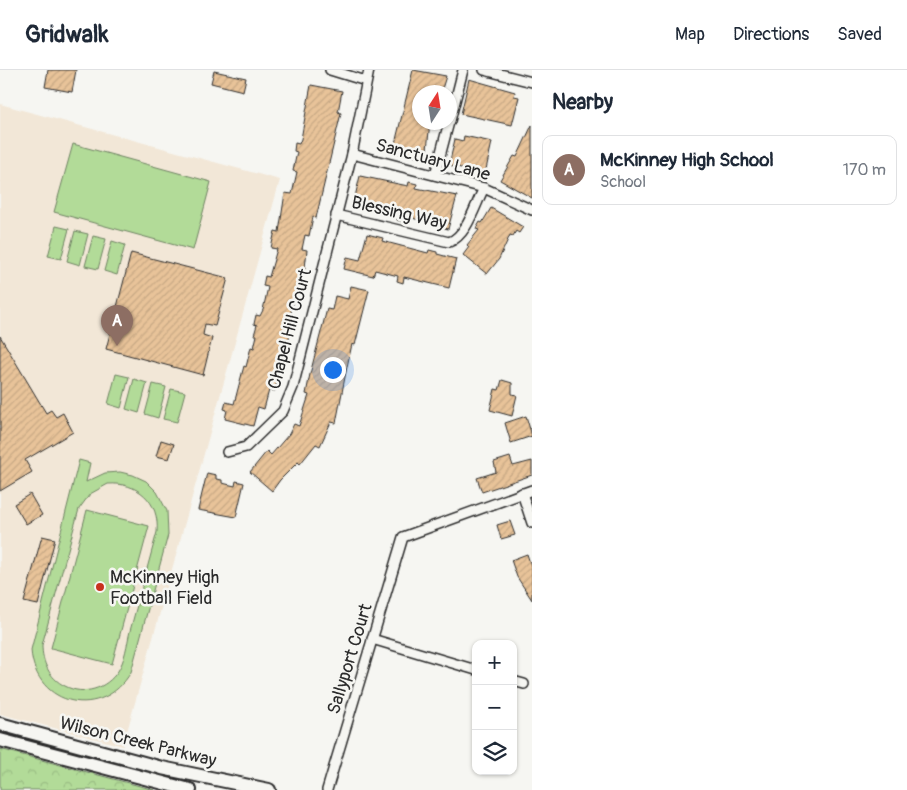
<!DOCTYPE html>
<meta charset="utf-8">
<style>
:root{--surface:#fff;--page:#f6f6f7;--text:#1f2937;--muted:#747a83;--line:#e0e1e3;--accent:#c8321e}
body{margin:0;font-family:Pangolin,sans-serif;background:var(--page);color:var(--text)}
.controls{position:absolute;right:15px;bottom:15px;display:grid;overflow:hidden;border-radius:10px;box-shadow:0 1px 4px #0004}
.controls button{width:45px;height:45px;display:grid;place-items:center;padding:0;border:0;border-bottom:1px solid var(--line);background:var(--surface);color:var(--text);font:25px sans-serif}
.compass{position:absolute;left:412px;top:15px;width:45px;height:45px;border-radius:50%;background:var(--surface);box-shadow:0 1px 4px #0004;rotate:12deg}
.you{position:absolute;left:332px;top:299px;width:18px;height:18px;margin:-12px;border:4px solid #fff;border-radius:50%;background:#1a73e8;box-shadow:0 0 0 8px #1a73e833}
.badge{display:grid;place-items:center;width:32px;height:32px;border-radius:50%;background:var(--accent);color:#fff;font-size:16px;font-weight:700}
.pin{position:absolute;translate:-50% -41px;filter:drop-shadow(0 1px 2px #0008)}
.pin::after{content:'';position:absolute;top:26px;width:18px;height:15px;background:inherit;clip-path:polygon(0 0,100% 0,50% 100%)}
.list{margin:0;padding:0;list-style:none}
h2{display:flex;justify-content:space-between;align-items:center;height:65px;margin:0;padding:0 20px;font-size:21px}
h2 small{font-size:16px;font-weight:400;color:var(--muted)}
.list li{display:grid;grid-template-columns:32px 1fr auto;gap:15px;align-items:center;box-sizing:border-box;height:70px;margin:0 10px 10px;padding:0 10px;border:1px solid var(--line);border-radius:10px}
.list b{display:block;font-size:19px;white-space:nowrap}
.list p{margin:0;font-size:16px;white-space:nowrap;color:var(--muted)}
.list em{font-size:16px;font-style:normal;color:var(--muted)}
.icon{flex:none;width:28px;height:28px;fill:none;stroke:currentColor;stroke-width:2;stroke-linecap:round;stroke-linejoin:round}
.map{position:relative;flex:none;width:532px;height:720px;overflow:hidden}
header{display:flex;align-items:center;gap:30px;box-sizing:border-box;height:70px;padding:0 25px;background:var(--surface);border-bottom:1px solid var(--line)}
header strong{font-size:24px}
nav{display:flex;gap:28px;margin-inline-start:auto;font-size:18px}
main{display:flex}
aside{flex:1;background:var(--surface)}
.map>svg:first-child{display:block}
.built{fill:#f2e7d7}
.green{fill:#b2db98;stroke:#6e8362;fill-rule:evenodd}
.forest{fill:url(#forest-crowns);stroke:#6e8362}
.building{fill:url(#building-hatch);stroke:#2b2b2b}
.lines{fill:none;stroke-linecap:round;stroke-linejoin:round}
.minor-casing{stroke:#2b2b2b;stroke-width:12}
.secondary-casing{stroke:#2b2b2b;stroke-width:16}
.minor{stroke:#f6f6f2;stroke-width:9}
.secondary{stroke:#f6f6f2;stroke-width:12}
.poi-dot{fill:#c8321e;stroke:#f6f6f2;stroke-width:2}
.labels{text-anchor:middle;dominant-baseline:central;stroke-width:5;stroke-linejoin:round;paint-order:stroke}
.street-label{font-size:18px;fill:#2b2b2b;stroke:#f6f6f2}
.poi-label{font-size:18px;fill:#2b2b2b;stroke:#f6f6f2;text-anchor:start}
</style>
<header>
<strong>Gridwalk</strong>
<nav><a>Map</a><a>Directions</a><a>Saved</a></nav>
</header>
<main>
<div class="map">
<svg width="532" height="720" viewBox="0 0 532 720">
<defs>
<pattern id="forest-crowns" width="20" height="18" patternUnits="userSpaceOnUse" patternTransform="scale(1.25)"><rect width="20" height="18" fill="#b2db98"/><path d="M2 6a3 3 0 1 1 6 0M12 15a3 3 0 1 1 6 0" fill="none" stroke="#99bc83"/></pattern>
<pattern id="building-hatch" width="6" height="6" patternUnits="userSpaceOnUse" patternTransform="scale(1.25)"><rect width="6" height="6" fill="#e8c399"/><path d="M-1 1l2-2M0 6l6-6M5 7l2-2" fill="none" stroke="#c7a884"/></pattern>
</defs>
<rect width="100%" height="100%" fill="#f6f6f2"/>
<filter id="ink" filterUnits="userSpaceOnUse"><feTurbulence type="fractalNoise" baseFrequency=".02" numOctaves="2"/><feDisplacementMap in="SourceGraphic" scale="10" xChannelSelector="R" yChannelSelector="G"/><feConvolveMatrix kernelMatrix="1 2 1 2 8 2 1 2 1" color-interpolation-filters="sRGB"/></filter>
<g filter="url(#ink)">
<!-- built -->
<polygon class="built" points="0,34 280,110 123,676 0,644"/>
<!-- green -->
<g class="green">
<polygon points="73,74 211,112 193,180 54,142"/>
<polygon points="56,156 69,159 61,189 48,186"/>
<polygon points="75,161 88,164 80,195 67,191"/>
<polygon points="93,166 106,169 98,199 85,196"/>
<polygon points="112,171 125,175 117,205 104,201"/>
<polygon points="116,304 129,307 121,338 108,334"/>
<polygon points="134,309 147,313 139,343 126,339"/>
<polygon points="153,314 166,317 158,348 145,344"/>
<polygon points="171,319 185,322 177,352 163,349"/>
<path d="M79 390 90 393 86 412 105 403 120 402 133 405 146 411 157 422 167 441 168 465 131 602C103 651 35 637 31 580ZM108 414C137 412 160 431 157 462 148 495 139 528 130 561 127 574 125 590 118 601 106 619 84 626 65 616 49 608 42 592 42 575L79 439 90 424Z"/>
<polygon points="87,440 149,456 112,594 51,578"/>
</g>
<!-- forest -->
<polygon class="forest" points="0,679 155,720 0,720"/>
<!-- building -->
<g class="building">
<polygon points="48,0 76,0 72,22 45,17"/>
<polygon points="413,0 446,6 441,22 420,22 420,52 430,52 426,89 393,82"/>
<polygon points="214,1 246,8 243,21 211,13"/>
<polygon points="469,9 515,22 514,26 519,27 512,55 461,44"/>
<polygon points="311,15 342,21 338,42 341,43 316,148 313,147 309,166 305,165 302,179 307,180 305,198 303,206 300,205 290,246 288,255 292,256 281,302 279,302 275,321 269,320 264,339 258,337 253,356 225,349 227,340 224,339 226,332 234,334 244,296 246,297 251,277 254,278 257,265 254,265 257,255 254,254 256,245 260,246 263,240 268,217 263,216 265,206 269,207 277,179 271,178 275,161 279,162 285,123 292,124 297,102 293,101 297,82 294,81 295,73 299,74 301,69"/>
<polygon points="532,55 532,128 500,110 514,86 517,87"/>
<polygon points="464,66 492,72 485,104 449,95 455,69 463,71"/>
<polygon points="360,106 408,116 409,112 417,114 416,118 457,126 448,159 409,147 408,153 397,150 398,146 392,145 393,142 380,139 379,142 373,140 373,137 360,134 360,137 353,135"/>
<polygon points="491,138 523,157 519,163 516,161 513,166 510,165 499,189 487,204 463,185 469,177 467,175 479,160 476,159 480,152 482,153"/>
<polygon points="367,164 383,168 382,171 428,183 429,180 437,182 437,184 456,189 449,218 404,207 403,213 397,211 398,206 375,200 373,206 344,199 347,187 360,190"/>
<polygon points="131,183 228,208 215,256 205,254 203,265 212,268 203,305 106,279"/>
<polygon points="351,216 369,220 355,275 352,274 347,297 336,353 331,352 320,376 316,374 300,394 298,392 280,410 272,421 250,402 267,381 271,385 289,364 294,354 299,356 309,325 306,324 310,304 327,239 332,240 335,226 348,229"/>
<polygon points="0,266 46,343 51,340 56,347 63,343 73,362 25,390 32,402 0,421"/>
<polygon points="502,310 512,313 512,324 517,325 512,346 490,340 495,319 499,320"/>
<polygon points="526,346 532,366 511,373 505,353"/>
<polygon points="161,370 174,374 169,389 156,386"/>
<polygon points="510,387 513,396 532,391 532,405 482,422 477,408 496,402 494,392"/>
<polygon points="207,403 216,405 216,409 222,410 222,413 235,416 236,411 244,413 236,447 198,440"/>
<polygon points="30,424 42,445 26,454 14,434"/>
<polygon points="510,451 515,465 501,469 497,455"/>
<polygon points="42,466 55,469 38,535 24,532"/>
<polygon points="527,484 532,499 532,530 517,507 511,490"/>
</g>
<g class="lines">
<defs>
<g id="minor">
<polyline points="330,0 366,11"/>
<polyline points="484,0 532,12"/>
<polyline points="450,51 463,0"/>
<polyline points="352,84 484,118 532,140"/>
<polyline points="435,105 449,52"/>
<path d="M336 145 449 172C467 166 475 135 484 118"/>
<polyline points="227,382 246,377 283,341 293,317 352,84 369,0"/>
<polyline points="522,423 532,453"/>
<polyline points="372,569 476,600"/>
<polyline points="513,611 524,614"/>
<polyline points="327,720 403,467 532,420"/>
</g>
<g id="secondary">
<polyline points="0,654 162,698 269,720"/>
<polyline points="0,670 190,720"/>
</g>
</defs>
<!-- minor casing -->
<use href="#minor" class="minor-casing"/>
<!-- secondary casing -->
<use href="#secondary" class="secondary-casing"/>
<!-- minor -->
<use href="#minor" class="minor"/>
<!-- secondary -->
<use href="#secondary" class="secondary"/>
</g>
</g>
<!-- markers -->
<circle class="poi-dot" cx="100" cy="517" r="5"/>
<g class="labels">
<!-- street labels -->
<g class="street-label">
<text transform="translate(433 90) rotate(15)">Sanctuary Lane</text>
<text transform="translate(399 143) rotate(13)">Blessing Way</text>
<text transform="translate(290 259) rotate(-75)">Chapel Hill Court</text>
<text transform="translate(350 589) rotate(-73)">Sallyport Court</text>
<text transform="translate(138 672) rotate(14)">Wilson Creek Parkway</text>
</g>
<!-- poi labels -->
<g class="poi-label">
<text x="110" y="507">McKinney High<tspan x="110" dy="21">Football Field</tspan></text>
</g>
</g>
</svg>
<div class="controls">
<button>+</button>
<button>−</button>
<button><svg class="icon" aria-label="layers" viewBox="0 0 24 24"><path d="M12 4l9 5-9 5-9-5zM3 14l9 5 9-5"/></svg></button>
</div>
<svg class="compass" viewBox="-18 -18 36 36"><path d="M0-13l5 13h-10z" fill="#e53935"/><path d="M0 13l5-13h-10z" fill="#747a83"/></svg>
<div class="you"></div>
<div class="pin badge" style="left:117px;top:276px;background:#8d6e63">A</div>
</div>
<aside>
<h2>Nearby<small></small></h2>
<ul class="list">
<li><span class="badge" style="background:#8d6e63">A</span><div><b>McKinney High School</b><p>School</p></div><em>170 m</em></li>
</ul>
</aside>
</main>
